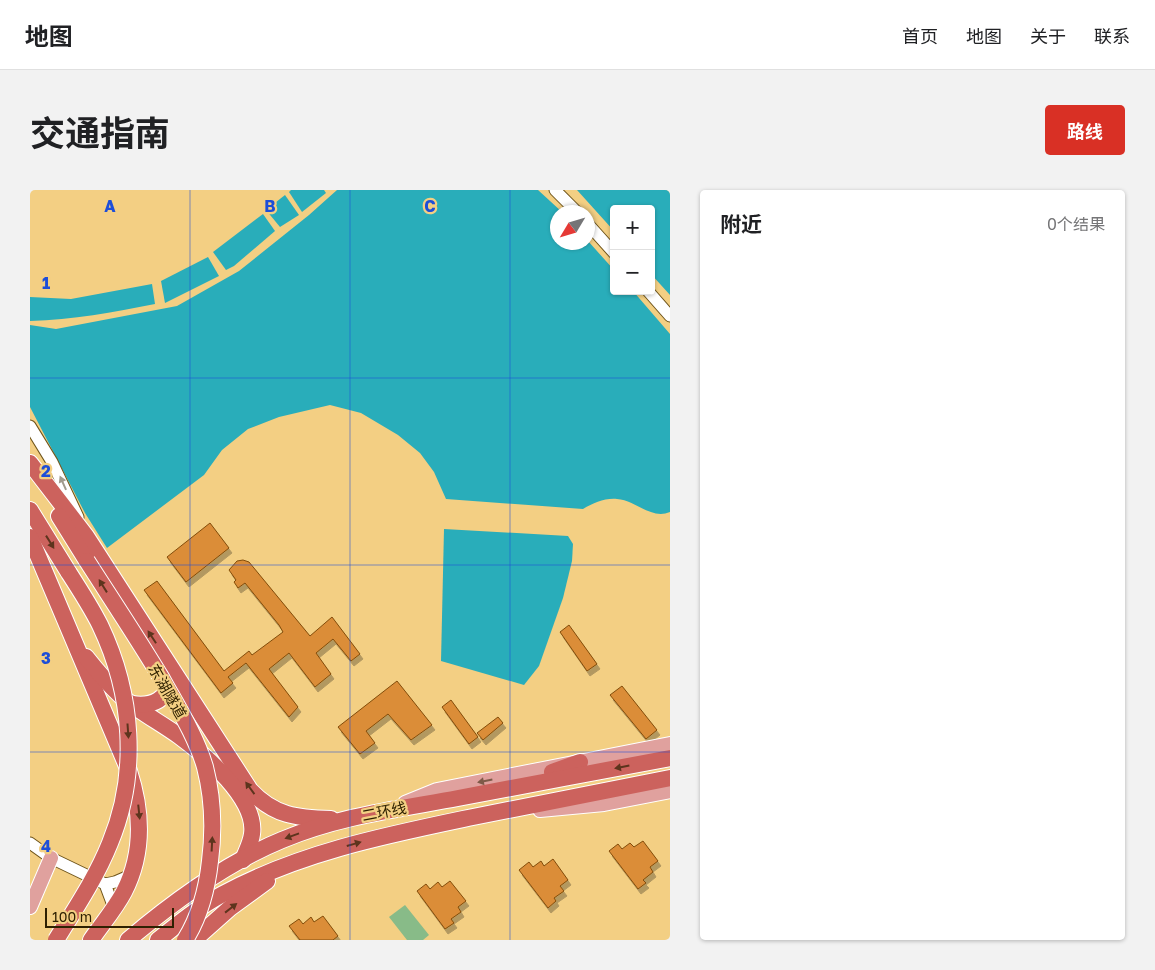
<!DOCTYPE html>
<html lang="zh">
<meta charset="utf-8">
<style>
:root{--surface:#fff;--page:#f2f2f2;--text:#202124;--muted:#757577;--line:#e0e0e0;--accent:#d93025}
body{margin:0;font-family:"Golos Text","Noto Sans SC",sans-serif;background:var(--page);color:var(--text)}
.controls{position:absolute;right:15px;top:15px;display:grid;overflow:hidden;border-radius:5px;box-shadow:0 1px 4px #0004}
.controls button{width:45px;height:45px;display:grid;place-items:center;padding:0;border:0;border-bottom:1px solid var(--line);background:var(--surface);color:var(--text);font:25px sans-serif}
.compass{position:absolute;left:520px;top:15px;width:45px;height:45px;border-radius:50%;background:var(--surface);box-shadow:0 1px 4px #0004;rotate:232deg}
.scale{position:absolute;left:15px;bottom:12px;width:129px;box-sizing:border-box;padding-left:5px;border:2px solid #2e2001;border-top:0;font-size:14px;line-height:18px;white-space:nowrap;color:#2e2001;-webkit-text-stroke:4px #f3cf83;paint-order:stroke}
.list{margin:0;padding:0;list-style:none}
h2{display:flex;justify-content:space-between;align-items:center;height:65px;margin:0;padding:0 20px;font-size:21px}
h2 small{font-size:16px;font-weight:400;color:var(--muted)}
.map{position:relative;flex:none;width:640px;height:750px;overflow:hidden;border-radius:5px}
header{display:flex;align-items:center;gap:30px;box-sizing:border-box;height:70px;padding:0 25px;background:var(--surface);border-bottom:1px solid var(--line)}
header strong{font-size:24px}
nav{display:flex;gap:28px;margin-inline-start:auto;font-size:18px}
.intro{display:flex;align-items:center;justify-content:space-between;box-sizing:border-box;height:120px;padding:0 30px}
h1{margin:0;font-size:35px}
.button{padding:12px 22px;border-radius:5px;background:var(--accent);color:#fff;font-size:18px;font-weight:700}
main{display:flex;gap:30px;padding:0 30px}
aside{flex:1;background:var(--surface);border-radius:5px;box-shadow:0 1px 4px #0004}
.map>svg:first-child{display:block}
.green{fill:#8b8}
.water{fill:#29adba}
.building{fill:#db8d38;stroke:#824c08;filter:url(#shadow)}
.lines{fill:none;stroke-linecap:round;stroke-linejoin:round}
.minor-casing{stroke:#6f551b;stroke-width:13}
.major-casing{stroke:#fff;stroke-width:16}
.highway-casing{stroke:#fff;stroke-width:18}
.minor{stroke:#fff;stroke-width:11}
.major{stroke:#e0a19e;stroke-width:14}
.highway{stroke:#cc625d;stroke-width:16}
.highway-bridge-casing{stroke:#fff;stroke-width:18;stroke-linecap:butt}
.highway-bridge{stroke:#cc625d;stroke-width:16}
.oneway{fill:#a19b8d}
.oneway2{fill:#5d341d}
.oneway3{fill:#7e5a48}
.grid{fill:none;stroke:#1d4ed8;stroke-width:1;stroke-opacity:0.55}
.labels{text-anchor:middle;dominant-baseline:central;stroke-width:4.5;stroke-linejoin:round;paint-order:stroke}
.street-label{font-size:15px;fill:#2e2001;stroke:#f3cf83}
.grid-label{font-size:16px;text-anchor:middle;font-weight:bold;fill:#1d4ed8;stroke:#f3cf83;stroke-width:4.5;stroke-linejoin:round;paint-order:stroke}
</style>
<header>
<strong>地图</strong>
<nav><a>首页</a><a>地图</a><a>关于</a><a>联系</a></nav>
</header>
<div class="intro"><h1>交通指南</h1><a class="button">路线</a></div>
<main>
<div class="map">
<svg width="640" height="750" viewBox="0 0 640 750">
<defs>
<filter id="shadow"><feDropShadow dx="3" dy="5" stdDeviation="0" flood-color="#0004"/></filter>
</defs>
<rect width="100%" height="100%" fill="#f3cf83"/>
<!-- green -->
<polygon class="green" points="375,715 399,745 393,750 377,750 359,727"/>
<!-- water -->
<g class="water">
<polygon points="261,0 294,0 296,3 272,22 259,2"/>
<path d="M307 0H508L532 22H528V52H558V51L584 80V101H603L640 144V322C621 330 605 310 587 309 574 308 564 313 553 319L416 309 404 282 390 263 368 245 331 223 300 215 249 227 218 239 192 260 174 285 77 358 55 323 0 217V135L26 139 147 116 209 81 279 25Z"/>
<polygon points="547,0 640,0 640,105 621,84 621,19 584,19 584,41"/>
<polygon points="255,5 269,25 250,37 236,20"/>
<polygon points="233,24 245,41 204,76 196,80 183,62"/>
<polygon points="178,67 189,86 135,113 131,91"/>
<path d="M122 94 125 114C83 122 43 130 0 131V107L41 109Z"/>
<polygon points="414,339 538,346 543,354 542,371 533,408 509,476 494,495 411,471"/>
</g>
<!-- building -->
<g class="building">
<polygon points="180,333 199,358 156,392 137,367"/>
<polygon points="213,370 219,372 280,446 302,427 330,464 321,471 303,449 286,463 301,484 285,497 259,463 239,479 268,517 259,527 216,473 198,487 203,493 191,503 114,400 127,391 194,481 219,461 222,465 253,442 249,435 215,393 208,398 204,392 206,390 199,380 207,371"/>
<polygon points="539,435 567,474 557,481 530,442"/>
<polygon points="367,491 402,535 381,550 358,524 336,541 345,553 330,564 308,537"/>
<polygon points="592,496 627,540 616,549 580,505"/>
<polygon points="421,510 448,547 439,554 412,517"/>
<polygon points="468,527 473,533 453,550 447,543"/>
<polygon points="613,651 628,671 620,677 623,682 613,690 616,693 608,699 579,661 588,654 592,659 600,653 604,657"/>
<polygon points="523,669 538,690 530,696 534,701 524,708 526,711 518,718 489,680 499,672 503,677 511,671 514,676"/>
<polygon points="420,691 436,711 428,717 431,722 421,729 424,733 415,739 387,701 396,694 400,699 408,692 412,697"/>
<polygon points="293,726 308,746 303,750 270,750 259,736 269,729 273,734 281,727 284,732"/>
</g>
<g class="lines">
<defs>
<g id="minor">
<polyline points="525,0 547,22"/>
<polyline points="558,34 584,63"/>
<polyline points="618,101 640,126"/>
<polyline points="0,236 22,272 48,327"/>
<polyline points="0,653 21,668 75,694 84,718"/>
<polyline points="75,694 85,692 101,685"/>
</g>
<g id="major">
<polyline points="375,613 407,600 640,554"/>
<polyline points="510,620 574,614 640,601"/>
<polyline points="0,717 21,668"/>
</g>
<g id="highway">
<path d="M0 273 56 346 220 600C244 626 267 628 301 629"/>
<polyline points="0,320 39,383"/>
<polyline points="29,326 57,371"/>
<path d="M0 347 99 581C112 621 114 663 94 702 85 719 72 734 61 750"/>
<path d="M56 467C67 481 79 495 92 507 110 522 131 533 149 546 175 565 227 609 222 644 221 653 216 662 213 670"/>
<path d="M102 514C122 517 139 510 140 487"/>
<polyline points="522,582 550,572"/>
<path d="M98 750C144 711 196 673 252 650 309 626 369 619 428 608 499 595 569 581 640 568"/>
<path d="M128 750C149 733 170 716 193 704 271 662 357 645 443 627 508 614 574 601 640 588"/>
<polyline points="164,750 200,718 237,691"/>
</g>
</defs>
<!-- minor casing -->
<use href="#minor" class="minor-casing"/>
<!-- major casing -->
<use href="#major" class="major-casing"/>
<!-- highway casing -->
<use href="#highway" class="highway-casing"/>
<!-- minor -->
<use href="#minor" class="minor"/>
<!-- major -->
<use href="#major" class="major"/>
<!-- highway -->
<use href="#highway" class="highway"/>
<defs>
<g id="highway-bridge">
<path d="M57 371C82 410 108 449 132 489 148 518 166 546 175 577 183 608 184 640 180 671 177 699 170 726 155 750"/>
<path d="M26 750C45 719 66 688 80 653 109 583 103 504 70 435 61 417 50 400 39 383"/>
</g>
</defs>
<!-- highway-bridge casing -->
<use href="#highway-bridge" class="highway-bridge-casing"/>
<!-- highway-bridge -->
<use href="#highway-bridge" class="highway-bridge"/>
</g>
<!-- one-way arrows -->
<defs><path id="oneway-solid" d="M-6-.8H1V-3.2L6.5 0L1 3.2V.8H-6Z" transform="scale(1.25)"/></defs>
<use class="oneway" href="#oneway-solid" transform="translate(33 293) rotate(-114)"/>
<g class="oneway2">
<use href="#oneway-solid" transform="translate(20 352) rotate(58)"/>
<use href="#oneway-solid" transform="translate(73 396) rotate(-122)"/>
<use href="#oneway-solid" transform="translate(122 447) rotate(-123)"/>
<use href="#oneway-solid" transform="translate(98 541) rotate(86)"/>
<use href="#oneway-solid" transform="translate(592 577) rotate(169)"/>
<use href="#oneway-solid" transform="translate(220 598) rotate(-126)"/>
<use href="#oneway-solid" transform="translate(109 622) rotate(84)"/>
<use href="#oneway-solid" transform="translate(262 646) rotate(160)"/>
<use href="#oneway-solid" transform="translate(182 654) rotate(-87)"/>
<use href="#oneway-solid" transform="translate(324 654) rotate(-16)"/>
<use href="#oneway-solid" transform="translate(201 718) rotate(-38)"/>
</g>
<use class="oneway3" href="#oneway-solid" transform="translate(455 591) rotate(169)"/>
<!-- grid -->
<path class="grid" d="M160 0V750M320 0V750M480 0V750M0 188H640M0 375H640M0 562H640"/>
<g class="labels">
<!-- street labels -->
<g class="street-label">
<text transform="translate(138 501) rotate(60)">东湖隧道</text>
<text transform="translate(354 621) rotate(-11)">二环线</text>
</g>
</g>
<g class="grid-label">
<text x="80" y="22">A</text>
<text x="240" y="22">B</text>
<text x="400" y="22">C</text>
<text x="16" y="99">1</text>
<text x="16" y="287">2</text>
<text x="16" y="474">3</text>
<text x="16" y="662">4</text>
</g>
</svg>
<div class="controls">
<button>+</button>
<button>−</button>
</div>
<svg class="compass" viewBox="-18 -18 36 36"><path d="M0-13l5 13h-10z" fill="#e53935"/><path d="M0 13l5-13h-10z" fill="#757577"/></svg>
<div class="scale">100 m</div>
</div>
<aside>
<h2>附近<small>0个结果</small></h2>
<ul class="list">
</ul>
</aside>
</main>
